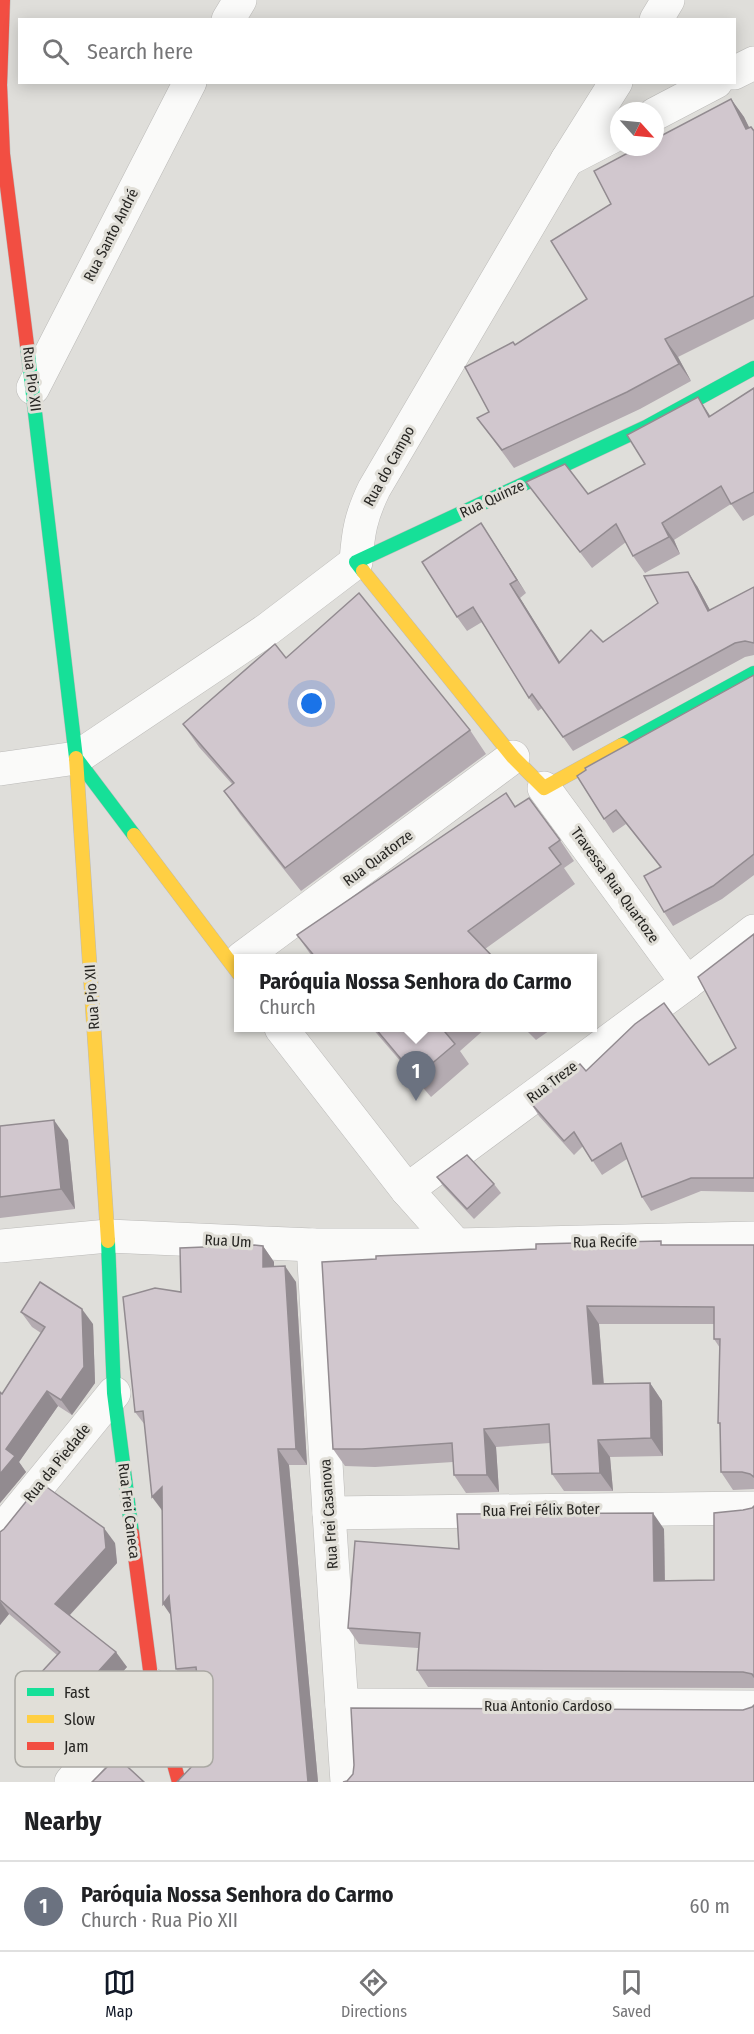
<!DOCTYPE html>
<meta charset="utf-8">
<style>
:root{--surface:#fff;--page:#f6f6f6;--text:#202124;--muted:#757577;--line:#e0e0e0;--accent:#111827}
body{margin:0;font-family:"Fira Sans Condensed",sans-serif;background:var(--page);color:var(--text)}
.compass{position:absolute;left:610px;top:102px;width:54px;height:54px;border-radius:50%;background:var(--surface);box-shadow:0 3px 15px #0003;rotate:117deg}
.you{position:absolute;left:312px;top:704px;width:21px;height:21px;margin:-15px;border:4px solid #fff;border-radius:50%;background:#1a73e8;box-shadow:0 0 0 9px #1a73e833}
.badge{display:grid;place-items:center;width:39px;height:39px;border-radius:50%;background:var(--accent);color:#fff;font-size:20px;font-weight:700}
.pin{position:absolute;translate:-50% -50px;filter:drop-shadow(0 2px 3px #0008)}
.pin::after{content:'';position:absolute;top:32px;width:21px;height:18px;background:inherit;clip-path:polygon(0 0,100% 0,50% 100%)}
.popup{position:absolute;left:234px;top:954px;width:363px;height:78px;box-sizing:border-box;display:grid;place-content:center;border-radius:0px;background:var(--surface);filter:drop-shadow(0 2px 4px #0005);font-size:20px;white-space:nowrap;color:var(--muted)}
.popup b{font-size:22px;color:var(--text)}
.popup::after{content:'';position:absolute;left:50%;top:100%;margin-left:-12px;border:12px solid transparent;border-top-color:var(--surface)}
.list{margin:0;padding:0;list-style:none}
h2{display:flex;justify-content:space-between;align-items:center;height:78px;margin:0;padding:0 24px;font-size:26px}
h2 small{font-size:20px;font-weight:400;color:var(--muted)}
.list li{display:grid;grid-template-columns:39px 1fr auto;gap:18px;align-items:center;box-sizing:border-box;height:90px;padding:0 24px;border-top:2px solid var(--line)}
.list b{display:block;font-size:22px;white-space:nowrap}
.list p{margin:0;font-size:20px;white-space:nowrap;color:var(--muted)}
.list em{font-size:20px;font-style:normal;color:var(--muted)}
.icon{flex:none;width:33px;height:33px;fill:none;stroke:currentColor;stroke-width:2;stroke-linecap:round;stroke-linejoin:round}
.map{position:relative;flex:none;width:754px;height:1782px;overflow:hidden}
.search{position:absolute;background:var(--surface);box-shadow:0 3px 15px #0003;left:18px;right:18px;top:18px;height:66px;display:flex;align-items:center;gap:15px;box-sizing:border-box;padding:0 21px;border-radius:0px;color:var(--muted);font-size:22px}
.sheet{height:168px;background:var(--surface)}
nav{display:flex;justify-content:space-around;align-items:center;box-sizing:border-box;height:84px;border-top:2px solid var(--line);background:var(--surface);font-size:16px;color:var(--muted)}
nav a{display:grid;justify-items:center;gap:3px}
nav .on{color:var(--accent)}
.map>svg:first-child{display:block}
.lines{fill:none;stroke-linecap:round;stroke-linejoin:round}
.street-casing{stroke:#bbbab8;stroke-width:34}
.fast-casing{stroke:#bbbab8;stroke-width:15}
.slow-casing{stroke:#bbbab8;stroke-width:15}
.jam-casing{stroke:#bbbab8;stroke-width:15}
.street{stroke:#fafaf9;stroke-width:33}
.fast{stroke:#16e098;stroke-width:14}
.slow{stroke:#ffcf43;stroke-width:14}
.jam{stroke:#f24e42;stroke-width:14}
.wall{fill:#b4abb1}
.shaded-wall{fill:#928b90}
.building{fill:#d1c7ce;stroke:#928b90;stroke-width:1.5}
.labels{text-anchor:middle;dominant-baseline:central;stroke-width:6;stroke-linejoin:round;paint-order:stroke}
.street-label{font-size:15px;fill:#272623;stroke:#e1dfd8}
.key{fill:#e1dfd8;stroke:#a9a8a2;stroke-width:1.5}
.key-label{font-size:16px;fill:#272623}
</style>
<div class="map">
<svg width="754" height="1782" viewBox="0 0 754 1782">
<rect width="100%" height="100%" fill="#dfdeda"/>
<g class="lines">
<defs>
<g id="street">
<polyline points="228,20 240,0"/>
<polyline points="656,20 668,0"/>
<polyline points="734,73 754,63"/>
<polyline points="655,114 716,82"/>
<polyline points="567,160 619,133"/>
<polyline points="33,388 190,82"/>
<path d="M0 769 76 758 268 629 356 562C358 532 361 516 374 489L567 160 616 82"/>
<polyline points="544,788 687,983"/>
<polyline points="242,958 513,757"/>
<polyline points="281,1028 407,1190 456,1245"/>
<polyline points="407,1190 687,983 754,931"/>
<polyline points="313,1245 329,1513 347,1782"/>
<polyline points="0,1246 108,1236 313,1245 456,1245 754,1238"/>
<polyline points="329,1513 754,1508"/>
<polyline points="0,1533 114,1393"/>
<polyline points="342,1705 754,1707"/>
<polyline points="71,1782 152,1685"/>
</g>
<g id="fast">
<polyline points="27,345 76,758 134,835"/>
<polyline points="363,571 356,562 648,426 754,368"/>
<polyline points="622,745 754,673"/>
<polyline points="108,1241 114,1393 132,1533"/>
</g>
<g id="slow">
<polyline points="363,571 513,757 544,788 622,745"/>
<polyline points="76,758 108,1241"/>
<polyline points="134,835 239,974"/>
</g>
<g id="jam">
<polyline points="3,0 0,85 3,154 27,345"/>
<polyline points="132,1533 152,1685 179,1782"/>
</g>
</defs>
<!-- street casing -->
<use href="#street" class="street-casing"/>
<!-- fast casing -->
<use href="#fast" class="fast-casing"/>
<!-- slow casing -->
<use href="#slow" class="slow-casing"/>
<!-- jam casing -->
<use href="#jam" class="jam-casing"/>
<!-- street -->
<use href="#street" class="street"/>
<!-- fast -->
<use href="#fast" class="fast"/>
<!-- slow -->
<use href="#slow" class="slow"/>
<!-- jam -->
<use href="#jam" class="jam"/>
</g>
<!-- wall -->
<g class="wall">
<polygon points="731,99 744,117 749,128 751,127 754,130 754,319 678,357 691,381 640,409 514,468 477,418 489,412 513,342 516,345 587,299 611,204"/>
<polygon points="754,388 754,515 743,521 731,504 674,540 680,554 645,573 633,556 626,542 592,568 526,482 588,494 645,464 710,416"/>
<polygon points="490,537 526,593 520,598 560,662 603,642 697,586 710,610 754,587 754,655 745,657 573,751 542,708 538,711 529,698 482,622 467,631 457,617"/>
<polygon points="286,658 470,730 486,754 301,891 240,814 224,791 232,784 199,747 183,724"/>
<polygon points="754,675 754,875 722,899 673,926 664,912 660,867 626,824 613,833 604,819"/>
<polygon points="515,807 560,840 574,861 564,868 575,884 485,949 494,958 313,958 297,935"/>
<polygon points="754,934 754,1192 701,1191 651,1211 642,1197 627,1159 602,1175 583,1146 574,1155 539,1116 530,1102 586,1071 709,1065 736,1048"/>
<polygon points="372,1028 486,1028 460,1051 469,1064 431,1097"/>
<polygon points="524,1028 553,1028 536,1040"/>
<polygon points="0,1126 68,1140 75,1209 0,1218"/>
<polygon points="437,1177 494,1184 501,1193 474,1219 443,1186"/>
<polygon points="664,1245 754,1245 754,1489 733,1490 721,1472 720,1425 718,1423 720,1348 714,1339 714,1324 599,1324 604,1384 650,1383 662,1401 663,1456 610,1457 613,1491 564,1491 552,1474 550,1443 496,1447 499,1492 466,1493 454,1475 453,1462 375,1467 345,1466 333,1449"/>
<polygon points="263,1246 274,1262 274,1266 296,1282 307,1465 289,1465 318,1782 177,1782 198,1760 205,1744 198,1684 187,1685 176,1669 162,1511 145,1425 135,1412 181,1292"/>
<polygon points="21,1312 93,1324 95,1383 72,1415 58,1406 19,1462 26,1472 0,1503 0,1392 2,1394 41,1333 32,1327"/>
<polygon points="754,1506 754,1688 428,1687 417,1670 418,1648 359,1644 348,1628 459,1549 664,1529 665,1581 714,1580 743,1510 752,1508"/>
<polygon points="0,1532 115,1543 117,1563 70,1615 127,1667 58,1743 27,1716 16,1700 57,1655 9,1614 0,1625"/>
</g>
<!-- shaded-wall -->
<g class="shaded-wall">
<polygon points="731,99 744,117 754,137 746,129"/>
<polygon points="665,339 678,357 691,381 679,364"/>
<polygon points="698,397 709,414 720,433 709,417"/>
<polygon points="481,523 526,593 517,580"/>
<polygon points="662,523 674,540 680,554 669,537"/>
<polygon points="688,572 697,586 718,625 708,611"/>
<polygon points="510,584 520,598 569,677 559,663"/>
<polygon points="54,1120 68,1140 75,1209 61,1189"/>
<polygon points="263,1246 274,1262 274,1283 263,1267"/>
<polygon points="285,1266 296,1282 307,1465 296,1449"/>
<polygon points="587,1306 599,1324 605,1402 593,1384"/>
<polygon points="82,1309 93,1324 95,1383 72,1415 61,1400"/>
<polygon points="650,1383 662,1401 663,1456 651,1438"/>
<polygon points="47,1391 58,1406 19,1462 26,1472 0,1503 0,1474 6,1449"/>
<polygon points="484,1429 496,1447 499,1492 487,1475"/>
<polygon points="598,1440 610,1457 613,1491 600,1473"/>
<polygon points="278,1449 289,1465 318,1782 308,1782"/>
<polygon points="162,1487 164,1513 152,1497"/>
<polygon points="653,1513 664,1529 665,1597 654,1581"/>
<polygon points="104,1528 115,1543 117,1563 66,1619 55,1604"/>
<polygon points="169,1596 174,1620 163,1604"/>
<polygon points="0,1601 9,1614 0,1625"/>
<polygon points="116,1652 127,1667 58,1743 47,1728"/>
</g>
<!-- building -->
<g class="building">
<polygon points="731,99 746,129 751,127 754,131 754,296 665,339 679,364 627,392 502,450 477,418 489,412 465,367 513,342 515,345 587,299 551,241 611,204 594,171 639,147 655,147 655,139"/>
<polygon points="754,388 754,492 731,504 721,486 662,523 669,537 633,556 616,524 580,552 526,482 565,464 588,494 645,464 627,435 698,397 709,417"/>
<polygon points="481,523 517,580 510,584 559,663 591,630 603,642 658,603 644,576 688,572 708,611 754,587 754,643 745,641 735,643 563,737 532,694 529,698 473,607 457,617 422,562"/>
<polygon points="359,593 470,730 285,868 224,791 234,783 183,724 275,644 286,658"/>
<polygon points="754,675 754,854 713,886 664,912 644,876 661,867 616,810 604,819 577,776 586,770 585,768"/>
<polygon points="506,793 515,807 529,798 560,840 549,848 561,864 468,931 494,958 316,958 297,935"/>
<polygon points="754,934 754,1178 691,1178 642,1197 621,1143 592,1161 574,1132 564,1141 530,1102 580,1064 586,1071 635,1024 664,1003 709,1065 736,1048 698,977"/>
<polygon points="375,1028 449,1028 445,1032 455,1044 416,1077"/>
<polygon points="54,1120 61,1189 0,1197 0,1126"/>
<polygon points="467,1155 494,1184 467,1209 437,1177"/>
<polygon points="661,1241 661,1245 754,1245 754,1477 750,1474 742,1472 721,1472 720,1423 718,1423 720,1339 714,1339 714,1307 587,1306 593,1384 650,1383 651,1438 598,1440 600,1473 552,1474 549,1424 484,1429 487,1475 454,1475 452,1443 362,1449 333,1449 322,1262 376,1259 376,1256 536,1249 536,1244"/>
<polygon points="254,1245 263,1246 263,1267 285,1266 296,1449 278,1449 308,1782 177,1782 198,1760 196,1745 205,1744 196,1667 176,1669 169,1596 163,1604 162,1487 152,1497 143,1411 135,1412 123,1297 155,1288 181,1292 180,1248"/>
<polygon points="40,1282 82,1309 84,1367 61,1400 47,1391 6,1449 15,1456 0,1474 0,1392 2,1394 45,1327 21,1312"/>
<polygon points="41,1483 104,1528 106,1548 55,1604 116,1652 47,1728 16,1700 60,1652 0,1600 0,1532 4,1529"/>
<polygon points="754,1506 754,1677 752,1674 743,1672 417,1670 420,1633 348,1628 355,1541 459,1549 457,1514 653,1513 654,1581 714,1580 714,1513 743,1510 752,1508"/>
<polygon points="754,1705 754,1782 343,1782 347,1781 353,1774 354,1765 351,1708 743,1710 752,1707"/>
<polygon points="117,1757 144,1782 92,1782"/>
</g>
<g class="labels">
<!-- street labels -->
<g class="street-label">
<text transform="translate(111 235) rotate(-63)">Rua Santo André</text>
<text transform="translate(32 379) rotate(83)">Rua Pio XII</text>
<text transform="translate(389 466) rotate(-61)">Rua do Campo</text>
<text transform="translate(492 499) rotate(-25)">Rua Quinze</text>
<text transform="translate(378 858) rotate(-37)">Rua Quatorze</text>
<text transform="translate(615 885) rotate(54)">Travessa Rua Quartoze</text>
<text transform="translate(92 997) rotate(-94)">Rua Pio XII</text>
<text transform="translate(552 1082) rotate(-37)">Rua Treze</text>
<text transform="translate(228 1241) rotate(3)">Rua Um</text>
<text transform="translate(605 1242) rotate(-1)">Rua Recife</text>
<text transform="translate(57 1463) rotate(-51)">Rua da Piedade</text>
<text transform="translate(541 1510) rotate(-1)">Rua Frei Félix Boter</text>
<text transform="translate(129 1511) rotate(83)">Rua Frei Caneca</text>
<text transform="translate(329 1514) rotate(-94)">Rua Frei Casanova</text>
<text x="548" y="1706">Rua Antonio Cardoso</text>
</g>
</g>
<!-- legend -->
<rect x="15" y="1671" width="198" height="96" rx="9" class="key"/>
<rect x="27" y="1688" width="27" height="8" fill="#16e098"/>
<rect x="27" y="1715" width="27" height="8" fill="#ffcf43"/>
<rect x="27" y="1742" width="27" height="8" fill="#f24e42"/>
<g class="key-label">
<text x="64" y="1698">Fast</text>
<text x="64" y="1725">Slow</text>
<text x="64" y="1752">Jam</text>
</g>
</svg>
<svg class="compass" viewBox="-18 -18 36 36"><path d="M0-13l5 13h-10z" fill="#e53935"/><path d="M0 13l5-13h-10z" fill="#757577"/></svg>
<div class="you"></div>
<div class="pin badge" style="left:416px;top:1101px;background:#6b7280">1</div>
<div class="popup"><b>Paróquia Nossa Senhora do Carmo</b>Church</div>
<div class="search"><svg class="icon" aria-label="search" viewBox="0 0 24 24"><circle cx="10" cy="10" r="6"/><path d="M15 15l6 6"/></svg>Search here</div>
</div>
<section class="sheet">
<h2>Nearby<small></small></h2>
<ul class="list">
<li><span class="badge" style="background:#6b7280">1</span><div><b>Paróquia Nossa Senhora do Carmo</b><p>Church · Rua Pio XII</p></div><em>60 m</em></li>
</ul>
</section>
<nav>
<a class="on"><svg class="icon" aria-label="map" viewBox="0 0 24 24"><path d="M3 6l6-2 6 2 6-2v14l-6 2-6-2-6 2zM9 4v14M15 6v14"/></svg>Map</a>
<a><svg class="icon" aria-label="directions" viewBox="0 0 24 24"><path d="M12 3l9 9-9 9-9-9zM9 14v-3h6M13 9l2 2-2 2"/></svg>Directions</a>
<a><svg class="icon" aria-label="saved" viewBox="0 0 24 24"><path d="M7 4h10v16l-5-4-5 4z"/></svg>Saved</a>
</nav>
